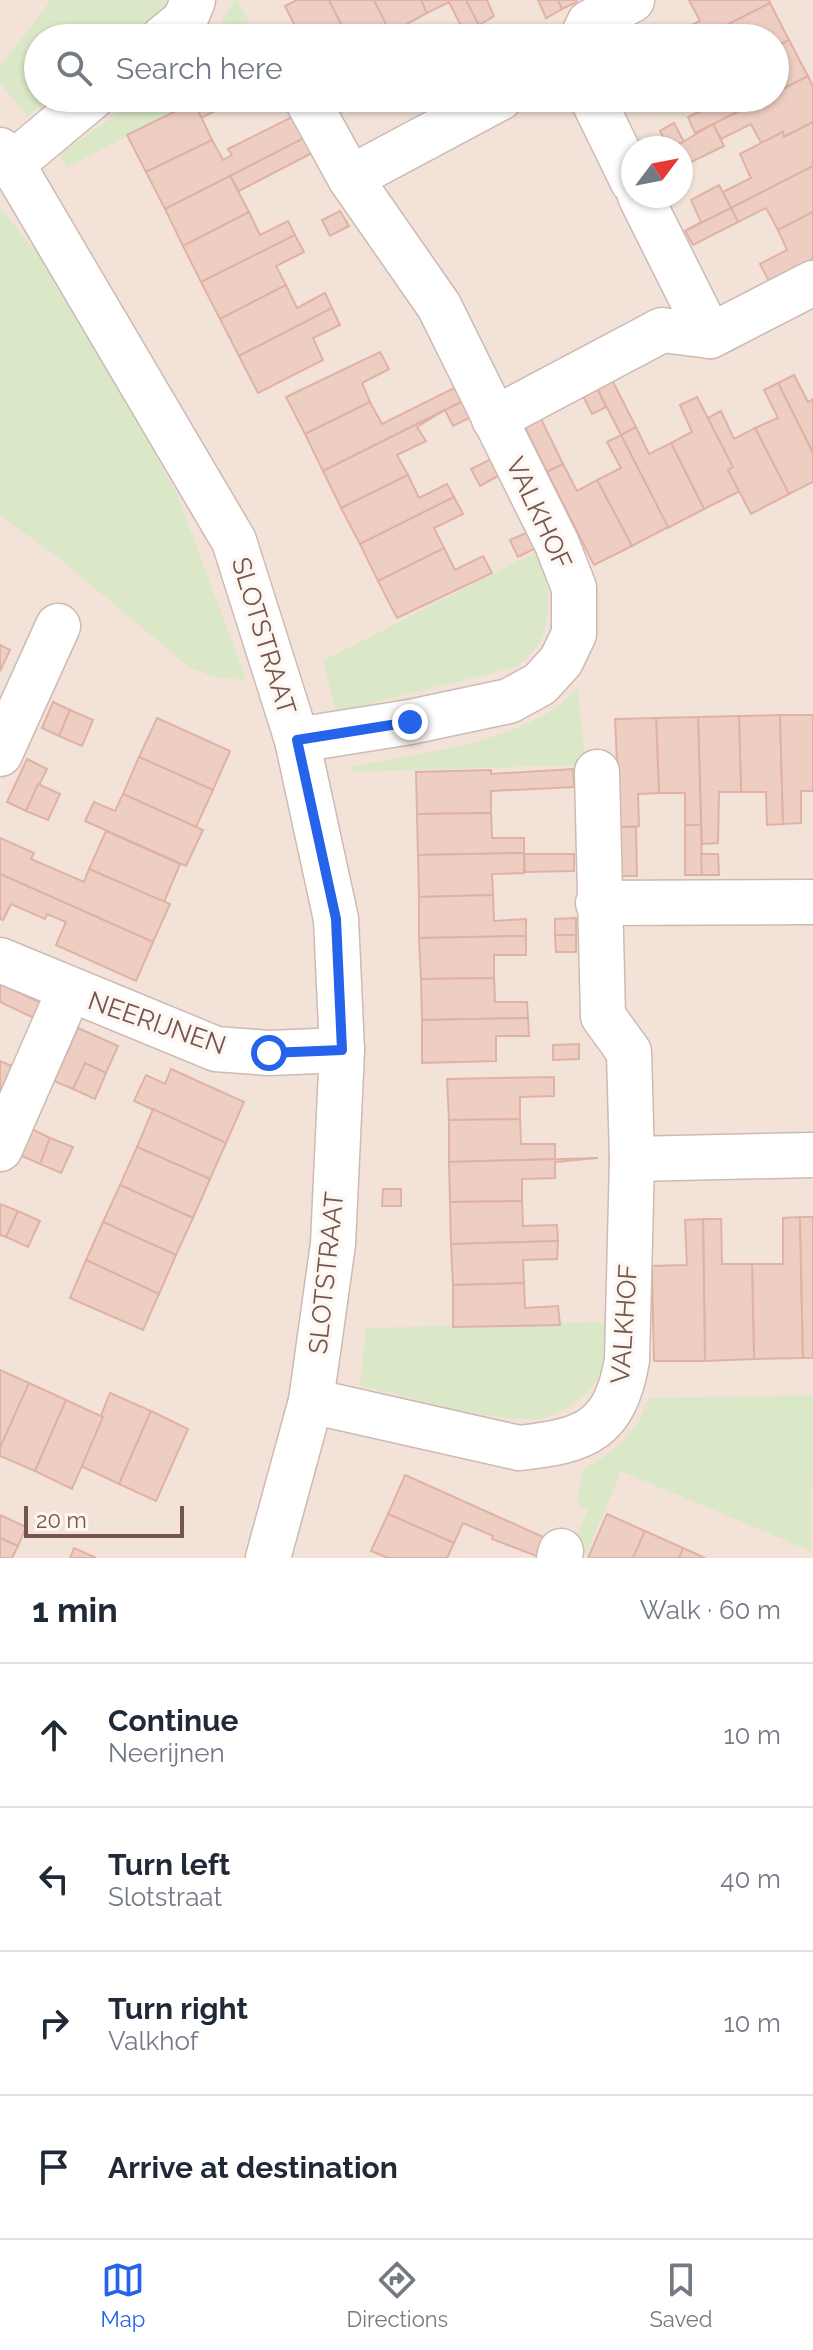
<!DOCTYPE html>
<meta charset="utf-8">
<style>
:root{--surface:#fff;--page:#f2f2f3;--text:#1f2937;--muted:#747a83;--line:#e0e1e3;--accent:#2563eb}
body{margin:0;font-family:Raleway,sans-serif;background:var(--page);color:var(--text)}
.compass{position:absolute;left:621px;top:136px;width:72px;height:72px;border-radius:50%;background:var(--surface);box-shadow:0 2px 6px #0004;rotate:58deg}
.scale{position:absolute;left:24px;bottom:20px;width:160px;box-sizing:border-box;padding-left:8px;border:4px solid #74564f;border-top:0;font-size:22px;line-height:28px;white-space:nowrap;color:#74564f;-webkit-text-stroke:6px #fef6f0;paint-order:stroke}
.stop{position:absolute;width:24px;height:24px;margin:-18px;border:6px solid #2563eb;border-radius:50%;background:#fff}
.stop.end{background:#2563eb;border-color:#fff;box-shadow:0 2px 8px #0008}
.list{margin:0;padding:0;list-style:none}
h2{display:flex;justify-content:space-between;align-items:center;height:104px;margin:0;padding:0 32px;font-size:34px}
h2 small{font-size:26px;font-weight:400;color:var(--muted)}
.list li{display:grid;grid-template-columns:52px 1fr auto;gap:24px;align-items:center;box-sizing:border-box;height:144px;padding:0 32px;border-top:2px solid var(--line)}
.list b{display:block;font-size:30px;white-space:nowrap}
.list p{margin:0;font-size:26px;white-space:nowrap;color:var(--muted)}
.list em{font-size:26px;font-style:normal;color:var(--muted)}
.icon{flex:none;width:44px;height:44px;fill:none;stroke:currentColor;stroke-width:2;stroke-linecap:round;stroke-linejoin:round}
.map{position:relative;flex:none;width:813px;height:1558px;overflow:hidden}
.search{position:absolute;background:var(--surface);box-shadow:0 2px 6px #0004;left:24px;right:24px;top:24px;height:88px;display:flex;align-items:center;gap:20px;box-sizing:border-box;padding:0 28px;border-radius:44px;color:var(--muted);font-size:30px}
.sheet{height:680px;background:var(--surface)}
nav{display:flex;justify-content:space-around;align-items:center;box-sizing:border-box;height:112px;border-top:2px solid var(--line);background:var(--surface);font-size:22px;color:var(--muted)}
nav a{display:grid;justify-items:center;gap:4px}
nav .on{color:var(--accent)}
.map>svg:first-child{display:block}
.residential{fill:#f2e2d8;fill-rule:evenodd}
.grass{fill:#dae8c8}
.building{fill:#eecec3;stroke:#e0b2a5;stroke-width:2}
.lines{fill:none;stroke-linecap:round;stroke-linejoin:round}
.minor-casing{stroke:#cebab3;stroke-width:47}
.minor{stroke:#fff;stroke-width:44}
.route{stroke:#2563eb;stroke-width:10}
.labels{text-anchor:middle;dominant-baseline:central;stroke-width:7;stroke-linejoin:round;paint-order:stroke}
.street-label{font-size:26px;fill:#74564f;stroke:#fef6f0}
</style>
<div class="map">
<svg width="813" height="1558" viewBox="0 0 813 1558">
<rect width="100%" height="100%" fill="#fbf1e9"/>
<!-- residential -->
<path class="residential" d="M0 0H813V1558H0ZM38 38H775V98H38ZM633 148H681V196H633Z"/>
<!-- grass -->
<g class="grass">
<path d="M51 0H168C135 53 93 38 38 38V98H51L27 116 0 83V67Z"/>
<polygon points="234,0 238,0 257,38 213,38"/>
<polygon points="139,98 202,98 67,167 59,155"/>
<polygon points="0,208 70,293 178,497 246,680 214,677 189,667 54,554 0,516"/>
<path d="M538 551C552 593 557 639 516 667L336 712 323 661Z"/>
<path d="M577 687 586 765 352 772V767C419 752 535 742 577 687Z"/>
<path d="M608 1322C607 1333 609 1348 606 1359 599 1386 573 1410 547 1417 508 1428 403 1395 360 1386L366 1328Z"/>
<path d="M813 1395 811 1551 621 1471 587 1553 571 1548 588 1510 577 1504 583 1469C617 1451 635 1434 649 1398Z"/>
</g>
<!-- building -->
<g class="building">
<polygon points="297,0 329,0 348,38 301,38 285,6"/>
<polygon points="329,0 374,0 393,38 348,38"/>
<polygon points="374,0 421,0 427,13 407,24 414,38 393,38"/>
<polygon points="421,0 466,0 479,25 464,32 449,2 427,13"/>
<polygon points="466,0 487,0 494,16 479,25"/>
<polygon points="538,0 558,0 562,9 546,18"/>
<polygon points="558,0 576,0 577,2 562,9"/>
<polygon points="689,0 769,0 770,3 701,38 672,38 671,35 700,21"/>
<polygon points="770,3 789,40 775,47 775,38 701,38"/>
<polygon points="789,40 808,76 775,93 775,47"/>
<polygon points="808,76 813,87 813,122 784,137 783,132 761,143 751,124 721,139 713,124 765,98 775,98 775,93"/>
<polygon points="202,98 241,98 201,118 194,102"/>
<polygon points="728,98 765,98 695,133 688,117"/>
<polygon points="194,102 212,140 146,172 127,135"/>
<polygon points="292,117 304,138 165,209 146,172 212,140 223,160 232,155 228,149"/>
<polygon points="813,122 813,166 731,208 723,192 751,178 740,154 783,132 784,137"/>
<polygon points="674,123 684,142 668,148 660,131"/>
<polygon points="713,124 724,146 681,167 681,148 673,148"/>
<polygon points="304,138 312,153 239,191 230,176"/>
<polygon points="813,166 813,212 778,230 766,208 738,222 731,208"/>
<polygon points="230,176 249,212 183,246 165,209"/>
<polygon points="719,185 731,208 685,231 701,222 691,200"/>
<polygon points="731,208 738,222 693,245 685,231"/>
<polygon points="340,211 349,226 330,236 322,220"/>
<polygon points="249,212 260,235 288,221 295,235 201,282 183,246"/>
<polygon points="813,212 813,259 769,281 760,264 787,250 778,230"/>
<polygon points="295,235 304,252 276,266 286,285 220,319 201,282"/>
<polygon points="286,285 297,308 325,293 332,308 239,356 220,319"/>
<polygon points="332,308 340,325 313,338 323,360 258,393 239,356"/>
<polygon points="380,352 389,369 362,383 370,402 305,434 286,397"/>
<polygon points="794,375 808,402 813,399 813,453 778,383"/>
<polygon points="612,380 636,427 621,435 597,388"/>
<polygon points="778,383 813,453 813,482 789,494 755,428 778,418 764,390"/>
<polygon points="456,387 463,401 323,471 305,434 370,402 382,424"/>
<polygon points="597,388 606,407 592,414 583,396"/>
<polygon points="697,397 733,467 728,470 740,491 704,509 671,443 692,432 680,405"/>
<polygon points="463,401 471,417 453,426 445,410"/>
<polygon points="445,410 417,427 426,441 397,455 408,475 341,508 323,471"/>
<polygon points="721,411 734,439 755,428 789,494 751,514 728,470 733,467 708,418"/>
<polygon points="540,417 563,464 547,472 524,425"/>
<polygon points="636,427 649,454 671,443 704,509 668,528 621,435"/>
<polygon points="621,435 668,527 632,546 597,480 621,468 607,442"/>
<polygon points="491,459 500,475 480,486 471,469"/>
<polygon points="563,464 577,491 597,480 632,546 594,565 547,472"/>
<polygon points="408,475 419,498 447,484 454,497 360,544 341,508"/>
<polygon points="454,497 463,514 434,528 444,548 378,581 360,544"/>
<polygon points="528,532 536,548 518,557 510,540"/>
<polygon points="444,548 455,570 483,556 492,573 397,618 378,581"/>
<polygon points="0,645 10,650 0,671"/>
<polygon points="53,702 70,710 59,736 42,728"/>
<polygon points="70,710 93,720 82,746 59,736"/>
<polygon points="780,715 783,824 767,825 766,792 741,792 739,716"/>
<polygon points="780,715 813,715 813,791 801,791 801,823 783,824"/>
<polygon points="739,716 741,792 719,792 718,843 702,844 698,717"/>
<polygon points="698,717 701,825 685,825 685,793 659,793 656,718"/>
<polygon points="157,718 230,751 213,790 139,757"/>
<polygon points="656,718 659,793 638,794 639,826 620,827 615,719"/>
<polygon points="139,757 213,790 196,827 123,794"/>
<polygon points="27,759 47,769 26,811 7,802"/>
<polygon points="573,769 574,787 491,791 491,813 417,814 416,772 491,770 491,774"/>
<polygon points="38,784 60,794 48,820 26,811"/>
<polygon points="123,794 203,830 186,866 85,821 94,802 115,811"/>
<polygon points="491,813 492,838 524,838 524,853 418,855 417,814"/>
<polygon points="685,825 701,825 702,875 685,875"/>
<polygon points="618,827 636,827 637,876 619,876"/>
<polygon points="106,831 180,864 164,902 89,869"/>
<polygon points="0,838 34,853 31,859 84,882 89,869 170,904 153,942 0,874"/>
<polygon points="524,853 524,873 492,874 493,895 419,897 418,855"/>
<polygon points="524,854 574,854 574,871 525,872"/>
<polygon points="701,854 718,854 719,875 702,875"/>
<polygon points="0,874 153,942 136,981 56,945 66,922 47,914 45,919 11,904 3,920 0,919"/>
<polygon points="493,895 494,921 526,919 526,936 419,938 419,897"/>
<polygon points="576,918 576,935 555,935 555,919"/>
<polygon points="555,935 576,935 576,952 556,952"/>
<polygon points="526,936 526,955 494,955 494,978 421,979 419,938"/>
<polygon points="494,978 495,1002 527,1002 528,1018 422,1020 421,979"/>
<polygon points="0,984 41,1003 34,1018 0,1002"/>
<polygon points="528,1018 529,1036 496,1036 496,1061 422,1063 422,1020"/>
<polygon points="78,1028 118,1046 106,1073 85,1063 73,1089 54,1081"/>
<polygon points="579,1044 579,1059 553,1060 553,1045"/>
<polygon points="0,1061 12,1066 1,1091 0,1091"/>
<polygon points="85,1063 106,1073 95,1099 73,1089"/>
<polygon points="171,1069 244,1102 226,1143 134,1101 146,1075 165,1084"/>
<polygon points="554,1077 554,1096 520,1097 520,1119 449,1120 447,1079"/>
<polygon points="153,1109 226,1143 210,1179 137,1147"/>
<polygon points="520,1119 521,1144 555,1144 555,1159 449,1162 449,1120"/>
<polygon points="32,1129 50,1138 40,1164 20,1155"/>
<polygon points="50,1138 73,1147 61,1173 40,1164"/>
<polygon points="137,1147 210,1179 193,1218 120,1185"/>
<polygon points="598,1158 555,1162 555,1178 522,1179 522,1201 450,1202 449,1162"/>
<polygon points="120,1185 193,1218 176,1255 103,1222"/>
<polygon points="383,1189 401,1189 401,1206 382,1206"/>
<polygon points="522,1201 523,1226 557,1225 558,1241 451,1244 450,1202"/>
<polygon points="0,1204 18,1211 6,1237 0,1235"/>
<polygon points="18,1211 40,1221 28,1247 6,1237"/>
<polygon points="800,1217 803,1358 754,1359 752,1264 783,1264 783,1218"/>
<polygon points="800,1217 813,1217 813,1358 803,1358"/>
<polygon points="703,1219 721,1219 722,1264 752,1264 754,1359 705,1361"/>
<polygon points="703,1219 705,1361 654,1361 652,1266 687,1265 685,1220"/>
<polygon points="103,1222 176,1255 159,1294 86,1260"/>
<polygon points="558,1241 557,1259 523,1260 524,1283 453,1285 451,1244"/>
<polygon points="86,1260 159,1294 143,1330 70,1298"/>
<polygon points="524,1283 525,1308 558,1306 560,1325 453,1327 453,1285"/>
<polygon points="0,1370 29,1383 0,1448"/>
<polygon points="29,1383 66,1400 35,1471 0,1456 0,1448"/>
<polygon points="110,1393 151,1411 119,1484 81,1466"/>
<polygon points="66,1400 103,1417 72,1489 35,1471"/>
<polygon points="151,1411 188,1429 156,1501 119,1484"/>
<polygon points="405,1475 550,1540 542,1558 492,1539 493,1536 463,1523 454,1543 388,1514"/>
<polygon points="388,1514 454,1543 447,1558 388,1558 371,1551"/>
<polygon points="607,1514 645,1531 633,1558 588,1558"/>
<polygon points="0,1515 26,1527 18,1546 0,1538"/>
<polygon points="645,1531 683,1548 679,1558 633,1558"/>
<polygon points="0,1538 18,1546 12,1558 0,1558"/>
<polygon points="74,1548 96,1558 70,1558"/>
<polygon points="683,1548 705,1558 679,1558"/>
</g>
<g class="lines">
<defs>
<g id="minor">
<polyline points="163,38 185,20 193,0"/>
<polyline points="582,38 589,23 632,0"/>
<polyline points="306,98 350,178"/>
<polyline points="592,98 633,182"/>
<polyline points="0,150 12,164 234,541 297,740 336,919 342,1050 333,1244 311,1401 268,1558"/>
<polyline points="12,164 91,98"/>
<polyline points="710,336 813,283"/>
<polyline points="494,419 662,330 710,336 640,196"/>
<polyline points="297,740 410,722 509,701 540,684 561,661 574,634 574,588 557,544 439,306 350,178 500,98"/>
<polyline points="0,754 58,626"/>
<polyline points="598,903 813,902"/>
<polyline points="0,960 216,1049 269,1053 342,1050"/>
<polyline points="0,1149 69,991"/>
<polyline points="632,1159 813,1155"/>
<path d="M311 1401 519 1448C586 1441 615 1430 627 1360L632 1159 629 1052 603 1016 597 772"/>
<polyline points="559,1558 561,1551"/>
</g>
</defs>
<!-- minor casing -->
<use href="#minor" class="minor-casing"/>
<!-- minor -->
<use href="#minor" class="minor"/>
</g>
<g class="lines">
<!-- route -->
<polyline class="route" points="269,1053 342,1050 336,919 297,740 410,722"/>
</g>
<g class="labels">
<!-- street labels -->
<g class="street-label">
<text transform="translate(539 513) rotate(65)">VALKHOF</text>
<text transform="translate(264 636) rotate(73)">SLOTSTRAAT</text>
<text transform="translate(157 1023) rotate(19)">NEERIJNEN</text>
<text transform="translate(326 1273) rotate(-84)">SLOTSTRAAT</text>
<text transform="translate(624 1324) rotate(-86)">VALKHOF</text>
</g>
</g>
</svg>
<svg class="compass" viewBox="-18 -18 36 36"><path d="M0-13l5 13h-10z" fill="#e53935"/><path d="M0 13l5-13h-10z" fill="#747a83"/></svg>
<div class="scale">20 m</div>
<div class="stop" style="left:269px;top:1053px"></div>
<div class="stop end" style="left:410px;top:722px"></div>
<div class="search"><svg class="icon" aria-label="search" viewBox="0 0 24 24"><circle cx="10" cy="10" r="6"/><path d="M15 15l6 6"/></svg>Search here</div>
</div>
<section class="sheet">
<h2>1 min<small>Walk · 60 m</small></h2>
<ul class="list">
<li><svg class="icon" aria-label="ahead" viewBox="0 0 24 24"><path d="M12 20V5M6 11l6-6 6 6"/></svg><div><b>Continue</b><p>Neerijnen</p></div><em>10 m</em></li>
<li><svg class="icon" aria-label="left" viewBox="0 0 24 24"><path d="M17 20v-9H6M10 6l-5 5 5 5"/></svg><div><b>Turn left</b><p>Slotstraat</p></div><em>40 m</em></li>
<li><svg class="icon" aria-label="right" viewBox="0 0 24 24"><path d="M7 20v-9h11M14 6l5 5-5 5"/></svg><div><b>Turn right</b><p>Valkhof</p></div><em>10 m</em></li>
<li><svg class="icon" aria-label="arrive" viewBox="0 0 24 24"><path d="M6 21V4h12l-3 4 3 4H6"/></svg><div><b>Arrive at destination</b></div></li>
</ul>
</section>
<nav>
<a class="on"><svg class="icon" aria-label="map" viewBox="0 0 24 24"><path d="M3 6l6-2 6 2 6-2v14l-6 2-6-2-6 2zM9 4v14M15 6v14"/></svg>Map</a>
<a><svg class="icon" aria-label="directions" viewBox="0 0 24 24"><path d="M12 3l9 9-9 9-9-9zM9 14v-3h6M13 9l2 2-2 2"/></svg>Directions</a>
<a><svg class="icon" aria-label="saved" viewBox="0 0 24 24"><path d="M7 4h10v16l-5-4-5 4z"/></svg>Saved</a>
</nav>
